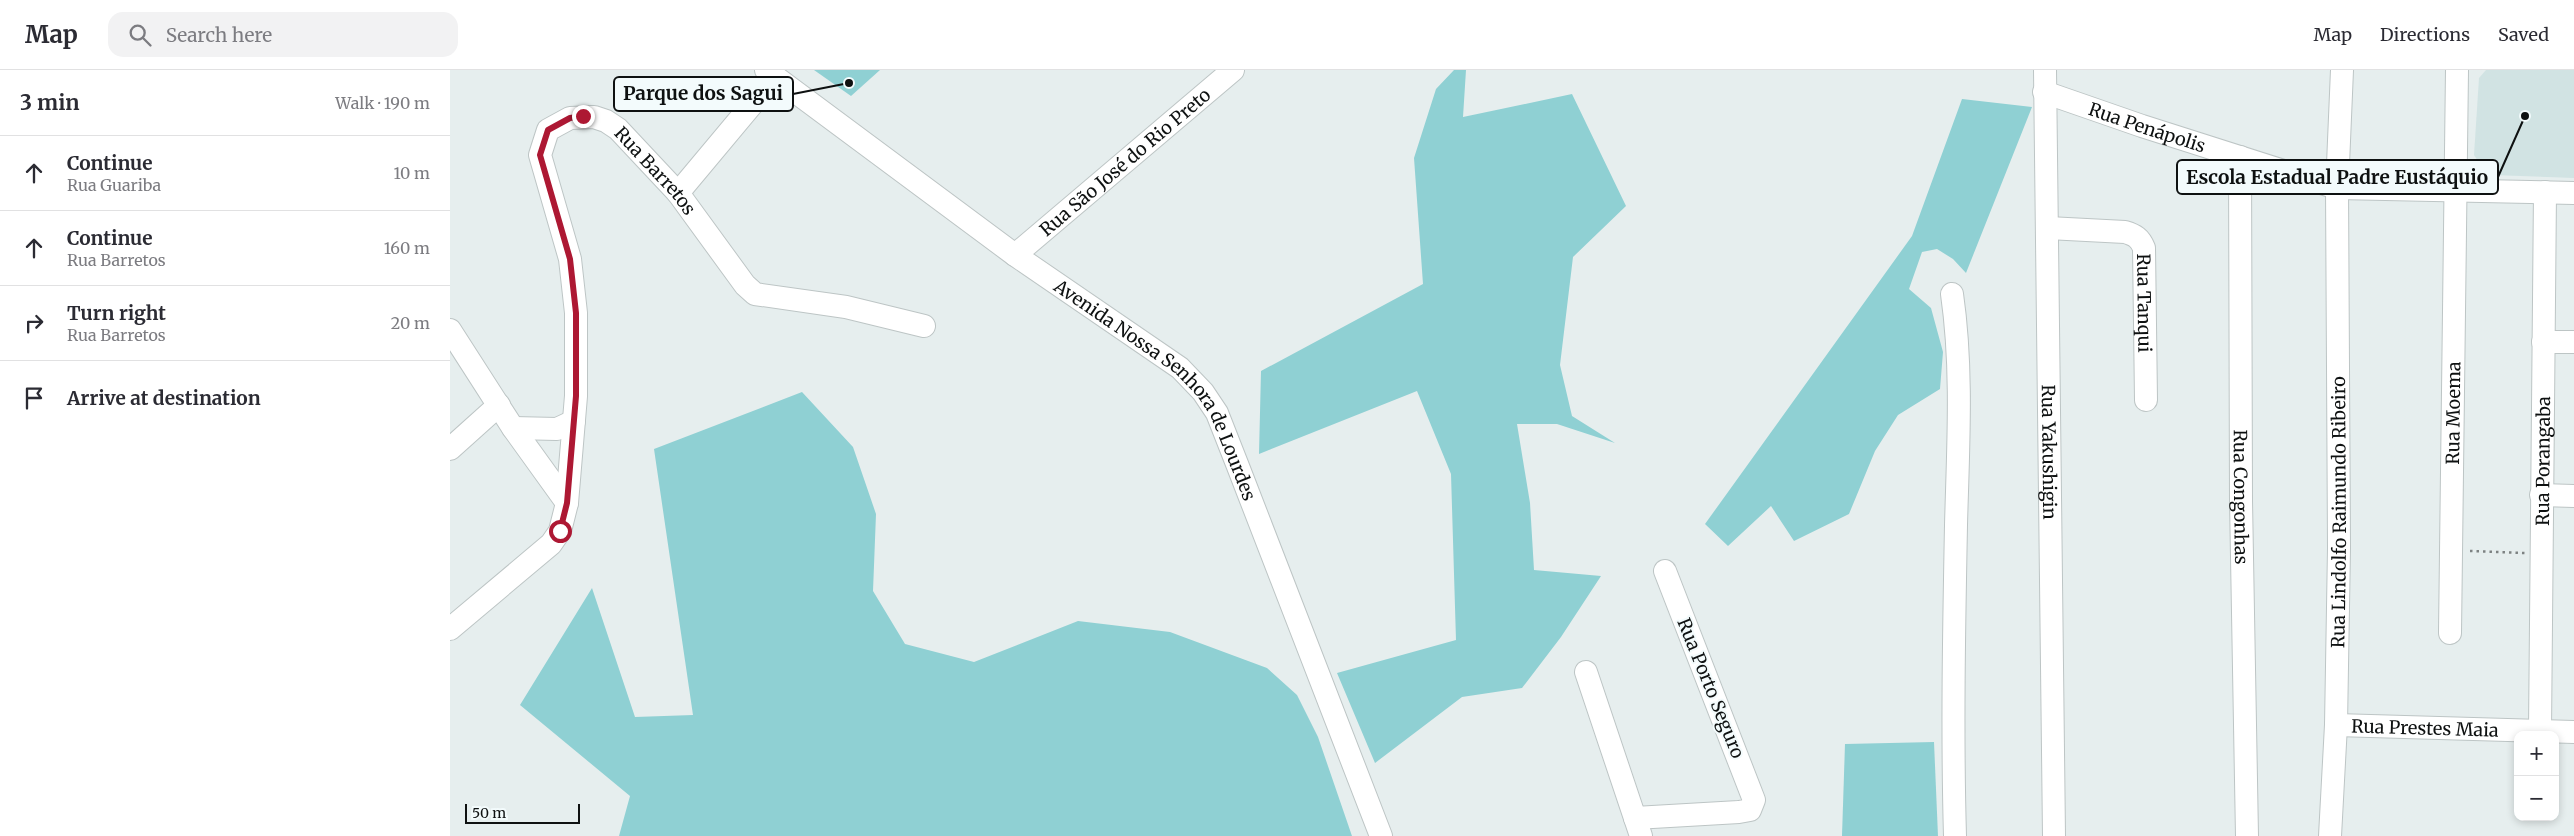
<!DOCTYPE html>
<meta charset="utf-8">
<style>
:root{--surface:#fff;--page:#f2f2f3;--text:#2b2b33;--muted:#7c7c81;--line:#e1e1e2}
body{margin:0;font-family:Merriweather,serif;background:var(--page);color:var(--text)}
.controls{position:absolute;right:15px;bottom:15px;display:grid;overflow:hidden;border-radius:10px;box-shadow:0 2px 8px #0003}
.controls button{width:45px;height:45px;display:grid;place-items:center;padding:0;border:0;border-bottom:1px solid var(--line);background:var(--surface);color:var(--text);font:25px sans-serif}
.scale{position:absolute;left:15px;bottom:12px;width:115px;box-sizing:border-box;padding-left:5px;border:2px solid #0e1111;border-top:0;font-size:14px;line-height:18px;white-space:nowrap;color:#0e1111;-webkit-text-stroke:4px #f3fbfc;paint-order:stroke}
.stop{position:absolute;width:15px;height:15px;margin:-11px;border:4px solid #ad1833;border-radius:50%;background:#fff}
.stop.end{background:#ad1833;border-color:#fff;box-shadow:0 1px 5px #0008}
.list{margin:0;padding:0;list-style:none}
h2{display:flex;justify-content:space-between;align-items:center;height:65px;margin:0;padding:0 20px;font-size:21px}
h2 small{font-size:16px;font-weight:400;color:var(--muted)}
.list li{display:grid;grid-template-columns:32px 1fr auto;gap:15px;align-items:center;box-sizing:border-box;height:75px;padding:0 20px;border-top:1px solid var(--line)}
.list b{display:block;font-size:19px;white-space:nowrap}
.list p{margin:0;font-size:16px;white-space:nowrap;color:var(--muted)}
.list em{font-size:16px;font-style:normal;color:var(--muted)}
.icon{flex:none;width:28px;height:28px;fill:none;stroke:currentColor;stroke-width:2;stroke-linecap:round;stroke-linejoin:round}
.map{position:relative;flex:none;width:2124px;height:766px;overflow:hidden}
header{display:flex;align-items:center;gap:30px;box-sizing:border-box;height:70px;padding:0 25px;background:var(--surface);border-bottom:1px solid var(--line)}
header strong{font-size:24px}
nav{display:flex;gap:28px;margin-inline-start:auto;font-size:18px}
.search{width:350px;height:45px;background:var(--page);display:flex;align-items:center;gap:12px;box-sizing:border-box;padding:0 18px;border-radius:15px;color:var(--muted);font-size:19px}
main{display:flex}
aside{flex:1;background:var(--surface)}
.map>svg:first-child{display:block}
.built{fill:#d1e3e3}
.green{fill:#8fd0d3}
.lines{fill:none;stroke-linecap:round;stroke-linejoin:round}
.minor-casing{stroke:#bdc5c5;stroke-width:24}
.path{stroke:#7d8282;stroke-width:2.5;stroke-dasharray:2.5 4;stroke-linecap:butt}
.minor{stroke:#fff;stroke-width:22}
.route{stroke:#ad1833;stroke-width:6}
.labels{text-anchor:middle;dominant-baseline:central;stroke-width:4;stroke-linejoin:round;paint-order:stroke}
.street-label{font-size:18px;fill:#0e1111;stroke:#f3fbfc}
.leader{fill:none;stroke:#0e1111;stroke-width:2}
.callout-dot{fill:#0e1111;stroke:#f3fbfc;stroke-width:2}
.callout{fill:#f3fbfc;stroke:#0e1111;stroke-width:2}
.callout-label{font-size:19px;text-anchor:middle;font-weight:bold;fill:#0e1111}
</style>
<header>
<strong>Map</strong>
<div class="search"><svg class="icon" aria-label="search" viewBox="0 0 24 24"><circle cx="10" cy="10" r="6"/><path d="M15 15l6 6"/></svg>Search here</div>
<nav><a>Map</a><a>Directions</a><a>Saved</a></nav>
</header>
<main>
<aside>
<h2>3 min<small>Walk · 190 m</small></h2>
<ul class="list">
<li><svg class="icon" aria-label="ahead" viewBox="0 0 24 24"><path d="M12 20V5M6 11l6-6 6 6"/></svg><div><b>Continue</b><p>Rua Guariba</p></div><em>10 m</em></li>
<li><svg class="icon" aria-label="ahead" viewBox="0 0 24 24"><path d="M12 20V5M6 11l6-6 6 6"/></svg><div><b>Continue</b><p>Rua Barretos</p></div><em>160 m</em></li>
<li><svg class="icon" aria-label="right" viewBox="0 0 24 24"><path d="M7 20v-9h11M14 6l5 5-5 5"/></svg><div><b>Turn right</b><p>Rua Barretos</p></div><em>20 m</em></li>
<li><svg class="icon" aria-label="arrive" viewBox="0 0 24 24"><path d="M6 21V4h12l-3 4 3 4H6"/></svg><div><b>Arrive at destination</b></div></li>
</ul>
</aside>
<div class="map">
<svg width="2124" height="766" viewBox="0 0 2124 766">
<rect width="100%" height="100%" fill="#e6eeee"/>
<!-- built -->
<polygon class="built" points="2036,0 2124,0 2124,108 2042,105 2033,99 2024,85 2029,8"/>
<!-- green -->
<g class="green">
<polygon points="364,0 430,0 401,26"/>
<polygon points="1004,0 1016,0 1013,47 1122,24 1176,136 1123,187 1110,295 1122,346 1165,373 1107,354 1067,354 1080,433 1084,500 1151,506 1111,567 1072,618 1012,627 925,693 887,603 1006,570 1001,404 967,321 809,384 811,301 973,214 964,88 986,19"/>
<polygon points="1512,29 1582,37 1516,203 1503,189 1487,179 1472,182 1459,219 1481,238 1493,282 1490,319 1448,345 1425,381 1399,444 1344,471 1321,436 1278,476 1255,454 1462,166"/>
<polygon points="352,322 403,377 426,444 423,521 455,574 524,592 628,551 720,562 817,598 847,625 868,667 902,766 169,766 180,726 70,635 142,518 185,647 243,645 204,379"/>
<polygon points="1484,672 1488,766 1392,766 1395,674"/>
</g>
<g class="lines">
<defs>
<g id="minor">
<path id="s1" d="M316 0 565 185 730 298 753 322 767 343 789 399 931 766"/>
<path id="s2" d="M1595 0 1604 766"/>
<path id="s3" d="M1594 22 1692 56 1887 118 2124 123"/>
<path id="s4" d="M1790 87 1791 431 1797 766"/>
<polyline points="228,123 325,7"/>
<path id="s5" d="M1598 158 1675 162C1685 165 1690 168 1694 178L1696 330"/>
<path id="s6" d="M565 185 783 0"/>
<path d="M1502 224C1513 300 1508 378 1506 455 1504 559 1502 662 1505 766"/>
<polyline points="0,260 63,358 117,433"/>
<polyline points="2093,272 2124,272"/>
<polyline points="63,358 107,359 124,351"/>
<polyline points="0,379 49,335"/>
<polyline points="2091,425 2124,426"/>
<path id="s7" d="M0 559 101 474 110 461 117 433 126 326V243L120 189 90 85 98 60 120 48 144 47 156 51 168 59 228 123 295 215 305 224 396 237 474 256"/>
<path id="s8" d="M2000 563 2007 0"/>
<polyline points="1136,602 1191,766"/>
<path id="s9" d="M1886 655 2124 662"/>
<path id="s10" d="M2090 661 2095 122"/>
<polyline points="1185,748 1289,742 1300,740 1304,730 1215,501"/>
<path id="s11" d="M1880 766 1886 655 1889 478 1887 118 1892 0"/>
</g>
</defs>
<!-- minor casing -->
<use href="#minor" class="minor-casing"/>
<!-- path -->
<polyline class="path" points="2020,481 2075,483"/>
<!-- minor -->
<use href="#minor" class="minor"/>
</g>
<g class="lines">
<!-- route -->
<polyline class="route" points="110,461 117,433 126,326 126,243 120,189 90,85 98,60 120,48 133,46"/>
</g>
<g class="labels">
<!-- street labels -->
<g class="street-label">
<text stroke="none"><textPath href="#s3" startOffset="109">Rua Penápolis</textPath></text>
<text stroke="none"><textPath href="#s6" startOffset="144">Rua São José do Rio Preto</textPath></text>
<text stroke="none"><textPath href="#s7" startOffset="688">Rua Barretos</textPath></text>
<text stroke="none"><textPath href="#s5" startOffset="158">Rua Tanqui</textPath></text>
<text stroke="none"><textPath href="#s1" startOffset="511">Avenida Nossa Senhora de Lourdes</textPath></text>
<text stroke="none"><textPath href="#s8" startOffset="220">Rua Moema</textPath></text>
<text stroke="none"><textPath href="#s2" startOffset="382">Rua Yakushigin</textPath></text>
<text stroke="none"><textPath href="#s10" startOffset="270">Rua Porangaba</textPath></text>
<text stroke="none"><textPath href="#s4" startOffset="340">Rua Congonhas</textPath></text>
<text stroke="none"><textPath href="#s11" startOffset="324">Rua Lindolfo Raimundo Ribeiro</textPath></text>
<text transform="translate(1261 618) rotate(68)">Rua Porto Seguro</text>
<text stroke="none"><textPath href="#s9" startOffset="89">Rua Prestes Maia</textPath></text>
</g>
</g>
<!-- callouts -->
<path class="leader" d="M399 13L343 24M2075 46L2048 107"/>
<g class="callout-dot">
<circle cx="399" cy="13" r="5"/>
<circle cx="2075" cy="46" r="5"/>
</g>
<g class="callout">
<rect x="164" y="7" width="179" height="34" rx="5"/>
<rect x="1727" y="90" width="321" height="34" rx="5"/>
</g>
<g class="callout-label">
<text x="253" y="30">Parque dos Sagui</text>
<text x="1887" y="114">Escola Estadual Padre Eustáquio</text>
</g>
</svg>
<div class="controls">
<button>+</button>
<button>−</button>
</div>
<div class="scale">50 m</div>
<div class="stop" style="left:110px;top:461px"></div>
<div class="stop end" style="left:133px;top:46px"></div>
</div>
</main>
